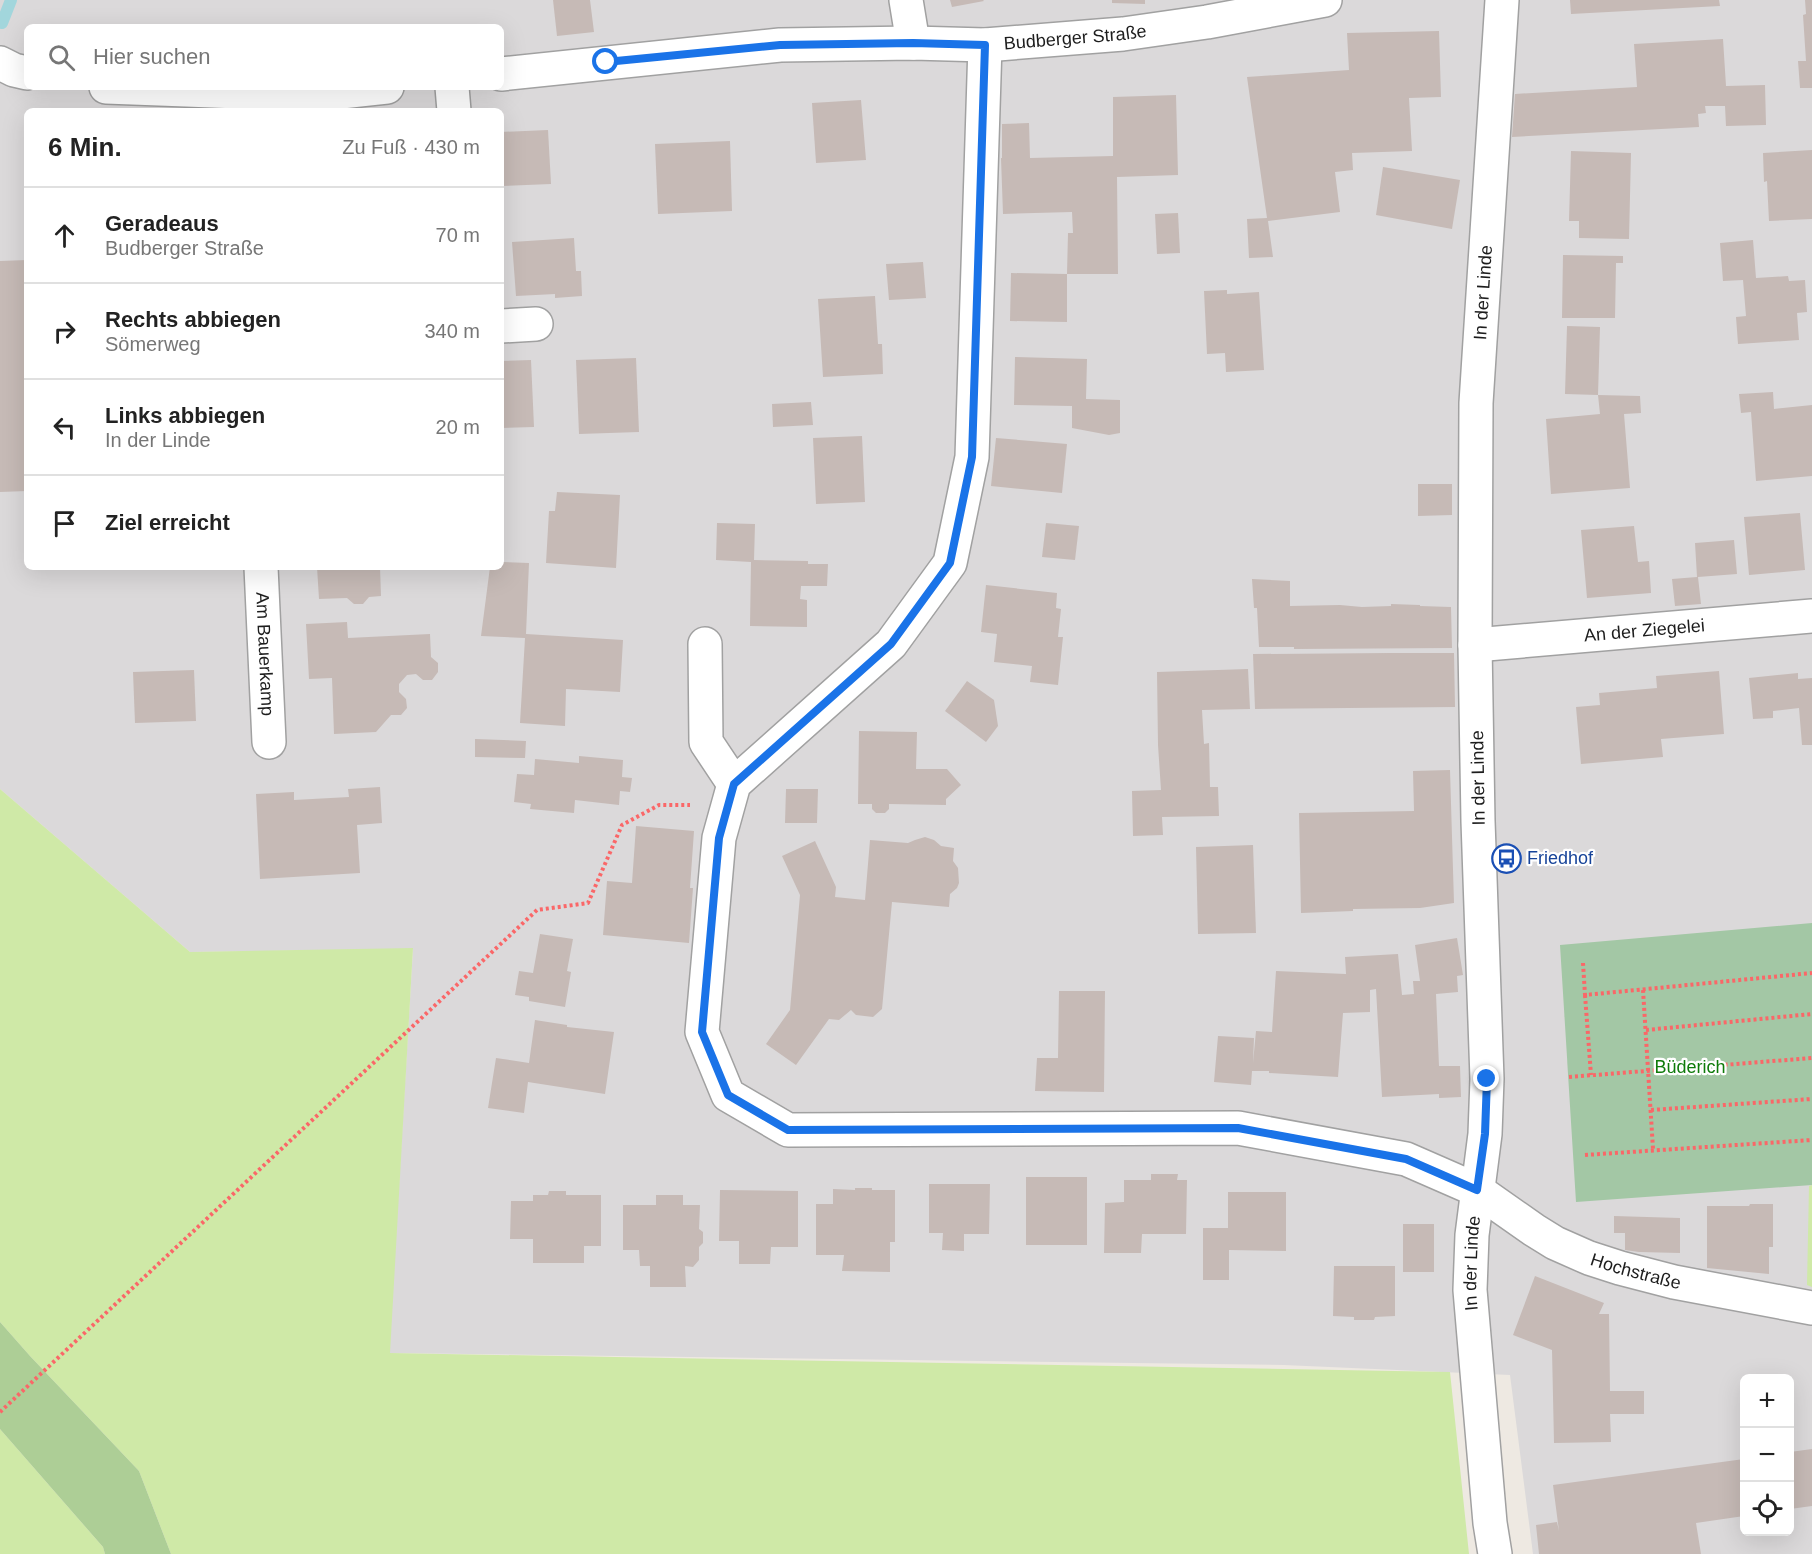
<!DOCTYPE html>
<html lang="de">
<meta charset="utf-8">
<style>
:root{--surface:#fff;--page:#f6f6f6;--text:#222;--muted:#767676;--line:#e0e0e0}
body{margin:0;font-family:Arial,sans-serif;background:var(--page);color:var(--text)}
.controls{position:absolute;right:18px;bottom:18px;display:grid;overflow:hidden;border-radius:9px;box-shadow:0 6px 24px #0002}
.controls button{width:54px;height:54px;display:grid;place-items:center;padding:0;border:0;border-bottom:2px solid var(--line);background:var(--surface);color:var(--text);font:30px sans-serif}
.stop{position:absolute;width:18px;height:18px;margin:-14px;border:4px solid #1a73e8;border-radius:50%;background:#fff}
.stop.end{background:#1a73e8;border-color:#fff;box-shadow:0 2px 6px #0008}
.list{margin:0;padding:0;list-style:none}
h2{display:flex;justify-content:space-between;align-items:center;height:78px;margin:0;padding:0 24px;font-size:26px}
h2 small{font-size:20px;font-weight:400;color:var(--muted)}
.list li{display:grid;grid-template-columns:39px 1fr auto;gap:18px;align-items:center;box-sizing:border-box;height:96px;padding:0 24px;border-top:2px solid var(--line)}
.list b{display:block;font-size:22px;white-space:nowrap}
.list p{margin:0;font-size:20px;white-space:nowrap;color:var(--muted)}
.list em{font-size:20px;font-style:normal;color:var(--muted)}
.icon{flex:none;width:33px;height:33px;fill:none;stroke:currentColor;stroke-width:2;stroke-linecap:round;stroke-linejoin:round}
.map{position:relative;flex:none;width:1812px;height:1554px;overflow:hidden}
.search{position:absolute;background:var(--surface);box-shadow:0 6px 24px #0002;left:24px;top:24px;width:480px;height:66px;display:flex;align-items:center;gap:15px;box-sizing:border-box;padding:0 21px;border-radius:9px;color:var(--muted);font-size:22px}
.panel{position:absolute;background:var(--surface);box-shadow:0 6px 24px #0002;left:24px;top:108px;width:480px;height:462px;border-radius:9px}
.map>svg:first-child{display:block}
.residential{fill:#dbd9da;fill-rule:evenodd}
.grass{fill:#cfe9a7}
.forest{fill:#adce96}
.cemetery{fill:#a3c7a5}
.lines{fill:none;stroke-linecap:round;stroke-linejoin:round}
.stream{stroke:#a2d6dc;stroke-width:12}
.building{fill:#c6bab6}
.minor-casing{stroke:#a1a1a1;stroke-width:36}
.path{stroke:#fa6768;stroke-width:4;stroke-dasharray:3 3;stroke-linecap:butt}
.minor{stroke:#fff;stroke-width:33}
.route{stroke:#1a73e8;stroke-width:8}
.labels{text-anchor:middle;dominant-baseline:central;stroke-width:4.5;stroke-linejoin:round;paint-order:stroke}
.street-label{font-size:18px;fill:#1d1d1d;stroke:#fff}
.transit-label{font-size:18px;fill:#164399;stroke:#fff;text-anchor:start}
.park-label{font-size:18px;fill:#0e7b0a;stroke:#fff}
</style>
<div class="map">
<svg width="1812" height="1554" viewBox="0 0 1812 1554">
<rect width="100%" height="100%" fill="#eee9e2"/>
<!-- residential -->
<path class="residential" d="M0 0H1812V1554H1533L1510 1375 1284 1365 389 1353 413 949 190 952 0 789ZM27 27H501V87H27ZM27 111H501V567H27ZM1744 1378H1790V1532H1744Z"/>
<!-- grass -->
<g class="grass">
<polygon points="0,789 190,952 413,948 390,1353 1450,1372 1469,1554 171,1554 139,1471 30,1356 0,1322"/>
<polygon points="1812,1185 1812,1287 1807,1285 1809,1186"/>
<polygon points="0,1429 103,1547 105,1554 0,1554"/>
</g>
<!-- forest -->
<polygon class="forest" points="0,1322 30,1356 139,1471 171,1554 105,1554 103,1547 0,1429"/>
<!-- cemetery -->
<polygon class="cemetery" points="1812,923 1812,1185 1576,1202 1560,945"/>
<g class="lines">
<!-- stream -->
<polyline class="stream" points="2,23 11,0"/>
</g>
<!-- building -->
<g class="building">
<polygon points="553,0 590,0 594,32 557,36"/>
<polygon points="950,0 983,0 984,1 952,7"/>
<polygon points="1112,0 1145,0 1145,4 1112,3"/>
<polygon points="1570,0 1719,0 1720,6 1571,14"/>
<polygon points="1805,0 1812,0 1812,88 1800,88 1798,61 1806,61 1803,15 1806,14"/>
<polygon points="1439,31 1441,97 1409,98 1412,151 1352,153 1353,170 1335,172 1340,212 1268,221 1273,257 1249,258 1247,219 1267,218 1247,77 1349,70 1347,33"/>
<polygon points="1723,39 1726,86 1765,85 1766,125 1726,126 1725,106 1705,106 1706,113 1698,114 1699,127 1512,137 1515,94 1637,87 1634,44"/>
<polygon points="1176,95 1178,175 1117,177 1118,274 1067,274 1068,233 1073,233 1072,212 1003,214 1001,158 1002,158 1002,124 1029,123 1030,158 1113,156 1113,97"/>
<polygon points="861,100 866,160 816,163 812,103"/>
<polygon points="548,130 551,184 501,186 501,132"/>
<polygon points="730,141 732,211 658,214 655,144"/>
<polygon points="1812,150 1812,219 1769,221 1767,181 1764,182 1763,153"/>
<polygon points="1571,151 1631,153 1629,239 1579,238 1579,221 1569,221"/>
<polygon points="1383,167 1460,180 1452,229 1376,215"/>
<polygon points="1178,213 1180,253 1157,254 1155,214"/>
<polygon points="574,238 576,271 581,271 582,296 555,298 555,294 516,296 512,242"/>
<polygon points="1753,240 1756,278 1788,276 1789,281 1805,280 1807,312 1797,313 1799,340 1738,344 1736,317 1746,316 1743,280 1723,281 1720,243"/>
<polygon points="1563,255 1623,256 1623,263 1616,263 1615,318 1562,318"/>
<polygon points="27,260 27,491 0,492 0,261"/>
<polygon points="923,262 926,298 889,300 886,264"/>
<polygon points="1011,273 1067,274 1067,322 1010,321"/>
<polygon points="1227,290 1227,294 1259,292 1264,370 1226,372 1225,353 1207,354 1204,291"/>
<polygon points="875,296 878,344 882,344 883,374 823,377 818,299"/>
<polygon points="1567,326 1600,327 1598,395 1565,394"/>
<polygon points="1015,357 1087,359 1086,399 1120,400 1120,433 1109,435 1072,428 1072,406 1014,405"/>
<polygon points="636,358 639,432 579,434 576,360"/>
<polygon points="531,360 534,427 501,428 501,361"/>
<polygon points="1773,392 1774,409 1812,405 1812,476 1756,481 1751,412 1741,413 1739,394"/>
<polygon points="1598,395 1640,396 1641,413 1624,414 1630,488 1551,494 1546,419 1600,414"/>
<polygon points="811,402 813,425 773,427 772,404"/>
<polygon points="862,436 865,502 816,504 813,438"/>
<polygon points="996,438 1067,444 1062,493 991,486"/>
<polygon points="1418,484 1452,484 1452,515 1418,516"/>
<polygon points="557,492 620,495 616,568 546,563 549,511 555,511"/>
<polygon points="1800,513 1805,570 1749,575 1744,517"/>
<polygon points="717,523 755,524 754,560 808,561 808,564 828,564 827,586 801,586 800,599 807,600 807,627 750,626 751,562 716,560"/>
<polygon points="1046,523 1079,526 1075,560 1042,557"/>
<polygon points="1634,526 1638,562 1649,561 1651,593 1587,598 1581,530"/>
<polygon points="1734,540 1737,574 1698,577 1701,604 1675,606 1672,579 1697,577 1695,543"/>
<polygon points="501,562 529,563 526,634 623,640 620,692 566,689 565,726 520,723 525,638 481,636 490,567 501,567"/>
<polygon points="317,567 380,567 381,596 369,597 363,604 354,604 347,598 319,599"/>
<polygon points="1252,579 1290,581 1290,606 1340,605 1362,607 1391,606 1391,604 1420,605 1420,606 1451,607 1452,648 1294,649 1294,647 1259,647 1257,608 1254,608"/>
<polygon points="986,585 1057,593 1056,608 1061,609 1058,637 1063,637 1058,685 1030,682 1032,666 994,662 997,634 981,632"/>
<polygon points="347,622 348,638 430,634 431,657 438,663 438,672 432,680 423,680 416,674 407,675 399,684 399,692 406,699 407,708 401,715 391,715 376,732 334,734 332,678 309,679 306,624"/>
<polygon points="1389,653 1454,653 1455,707 1255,709 1253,654"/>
<polygon points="1248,669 1250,709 1202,710 1204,744 1209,743 1210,787 1218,787 1219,816 1162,817 1163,835 1133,836 1132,791 1161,790 1158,745 1157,672"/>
<polygon points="194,670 196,721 135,723 133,672"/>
<polygon points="1719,671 1724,734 1661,739 1663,757 1581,764 1576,707 1600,705 1599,693 1657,688 1656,676"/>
<polygon points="1798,673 1798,679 1812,678 1812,745 1802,745 1799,708 1773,711 1773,718 1753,719 1749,678"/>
<polygon points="967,681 994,700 998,726 986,742 945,711"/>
<polygon points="859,731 917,732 916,769 947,769 961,785 946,799 946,805 889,804 889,809 885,813 876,813 872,809 872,804 858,804"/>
<polygon points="475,739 526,741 525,758 475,757"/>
<polygon points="579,756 623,760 622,777 632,778 630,792 620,791 619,805 575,800 574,813 530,809 531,804 514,802 517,774 534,775 535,759 579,763"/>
<polygon points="1450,770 1454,903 1420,908 1353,909 1353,911 1301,913 1299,813 1414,811 1413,771"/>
<polygon points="380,787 382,823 357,825 360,873 260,879 256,794 294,792 294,800 349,797 348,789"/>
<polygon points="786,789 818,789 817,823 785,823"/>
<polygon points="636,826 694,831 690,888 693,888 689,943 603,935 607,881 632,883"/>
<polygon points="925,837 934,840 941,846 954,848 953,861 958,868 959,883 957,888 950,894 949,907 892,902 882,1009 873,1017 856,1015 851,1010 839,1020 829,1019 796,1065 766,1044 790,1010 800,895 782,856 815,841 836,887 835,897 865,900 870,840 908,843 915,840"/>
<polygon points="1253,845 1256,933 1198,934 1196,847"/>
<polygon points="540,934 573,939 567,971 571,972 565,1007 529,1001 529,997 515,995 519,971 533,973"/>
<polygon points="1457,938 1463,975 1457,976 1458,992 1436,994 1439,1066 1460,1066 1461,1097 1439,1098 1439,1094 1382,1097 1376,989 1370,990 1370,1012 1343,1013 1338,1077 1269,1073 1269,1071 1252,1071 1251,1085 1214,1082 1218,1036 1254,1038 1253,1063 1256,1031 1272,1032 1276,971 1346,974 1345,957 1398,954 1402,995 1414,994 1413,981 1420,981 1415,945"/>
<polygon points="1059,991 1105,991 1104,1092 1035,1091 1037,1058 1058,1058"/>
<polygon points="535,1020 567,1025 567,1027 614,1032 605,1094 528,1082 524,1113 488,1108 496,1058 529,1063"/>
<polygon points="1151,1174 1178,1174 1177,1180 1187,1180 1186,1234 1142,1234 1141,1253 1104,1253 1105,1203 1124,1202 1124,1180 1151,1180"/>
<rect x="1026" y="1177" width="61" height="68"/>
<polygon points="929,1184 990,1184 989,1234 964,1234 964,1251 942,1250 943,1233 929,1233"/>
<polygon points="855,1188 872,1188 872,1190 895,1190 895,1242 890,1242 890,1272 842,1271 844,1255 816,1255 816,1204 833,1204 833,1189 855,1190"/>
<polygon points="720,1190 798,1191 798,1247 771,1247 770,1264 739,1264 739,1241 719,1241"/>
<polygon points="549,1191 566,1191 566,1195 601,1195 601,1246 584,1246 584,1263 533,1263 533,1239 510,1239 511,1201 533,1201 533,1195 548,1195"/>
<polygon points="1228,1192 1286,1192 1286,1251 1229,1250 1229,1280 1203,1280 1203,1228 1228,1228"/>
<polygon points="656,1195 683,1195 683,1205 700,1205 699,1229 703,1232 703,1243 699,1247 699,1260 693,1267 685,1266 686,1287 650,1287 650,1266 640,1266 639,1250 623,1250 623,1205 656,1205"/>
<polygon points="1750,1204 1773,1204 1773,1247 1769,1247 1769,1274 1707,1268 1707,1206 1749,1206"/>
<polygon points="1614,1216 1680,1218 1680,1253 1639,1252 1625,1250 1625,1233 1614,1233"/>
<rect x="1403" y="1224" width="31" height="48"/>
<polygon points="1334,1266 1395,1266 1395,1316 1375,1317 1374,1320 1354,1320 1354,1317 1333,1316"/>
<polygon points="1535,1276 1604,1303 1599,1314 1609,1314 1610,1391 1644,1391 1644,1414 1610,1414 1611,1442 1554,1443 1552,1350 1513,1335"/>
<polygon points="1812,1449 1812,1506 1790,1509 1790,1452"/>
<polygon points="1744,1459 1744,1516 1696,1523 1701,1554 1539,1554 1536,1525 1557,1522 1559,1531 1553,1485"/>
</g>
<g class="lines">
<defs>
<g id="minor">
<polyline points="906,0 913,43"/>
<path id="s1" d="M985 45 972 457 950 563 891 644 734 784 719 838 702 1032 728 1095 788 1130 1238 1128 1406 1159 1477 1190 1534 1230 1555 1243 1589 1258 1620 1268 1674 1282 1812 1308"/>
<polyline points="0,63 14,70 27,73"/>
<path id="s2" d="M501 74 780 45 913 43 985 45 1123 34 1207 22 1325 0"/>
<polyline points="106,87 239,92 341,92 387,87"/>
<polyline points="452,87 454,111"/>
<polyline points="501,326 536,324"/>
<path id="s3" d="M261 567 269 742"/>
<polyline points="705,644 706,742 734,784"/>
<path id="s4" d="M1475 645 1812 616"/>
<path id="s5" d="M1495 1554 1490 1523 1470 1290 1472 1235 1485 1134 1487 1079 1478 821 1475 645 1476 403 1502 0"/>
</g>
</defs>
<!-- minor casing -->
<use href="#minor" class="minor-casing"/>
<!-- path -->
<g class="path">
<polyline points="1583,963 1585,995 1812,973"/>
<polyline points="1643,990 1653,1149"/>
<polyline points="1585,995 1591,1075"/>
<polyline points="1646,1030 1812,1014"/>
<polyline points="1569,1077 1812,1058"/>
<polyline points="1651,1110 1812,1099"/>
<polyline points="1585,1155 1812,1140"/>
<polyline points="0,1412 537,910 588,903 622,825 659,805 690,805"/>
</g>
<!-- minor -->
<use href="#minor" class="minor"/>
</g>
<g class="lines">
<!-- route -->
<polyline class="route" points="606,62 780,45 913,43 985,45 972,457 950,563 891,644 734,784 719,838 702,1032 728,1095 788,1130 1238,1128 1406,1159 1477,1190 1485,1134 1487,1079"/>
</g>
<!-- icons -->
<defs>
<symbol id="bus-ring" viewBox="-11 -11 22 22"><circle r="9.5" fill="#fff" stroke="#1a4fb4" stroke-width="1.5"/><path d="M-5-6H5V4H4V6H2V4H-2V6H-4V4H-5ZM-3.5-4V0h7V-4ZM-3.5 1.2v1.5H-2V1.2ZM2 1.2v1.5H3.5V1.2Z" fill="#1a4fb4"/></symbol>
</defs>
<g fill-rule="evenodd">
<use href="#bus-ring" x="1490" y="842" width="33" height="33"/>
</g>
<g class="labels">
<!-- street labels -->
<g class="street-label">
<text stroke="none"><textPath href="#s2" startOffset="576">Budberger Straße</textPath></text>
<text stroke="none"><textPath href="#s5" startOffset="1264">In der Linde</textPath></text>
<text stroke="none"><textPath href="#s4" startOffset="170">An der Ziegelei</textPath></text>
<text stroke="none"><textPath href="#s3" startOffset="87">Am Bauerkamp</textPath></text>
<text transform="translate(1478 778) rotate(-91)">In der Linde</text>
<text stroke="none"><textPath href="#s5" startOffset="292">In der Linde</textPath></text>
<text stroke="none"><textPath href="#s1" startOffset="2098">Hochstraße</textPath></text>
</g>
<!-- transit labels -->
<g class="transit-label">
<text x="1527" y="858">Friedhof</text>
</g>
<!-- park labels -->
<g class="park-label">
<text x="1690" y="1067">Büderich</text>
</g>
</g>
</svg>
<div class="controls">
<button>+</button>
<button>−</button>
<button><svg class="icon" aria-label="locate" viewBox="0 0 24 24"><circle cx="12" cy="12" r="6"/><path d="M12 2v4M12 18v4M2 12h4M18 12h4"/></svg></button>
</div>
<div class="stop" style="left:606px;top:62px"></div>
<div class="stop end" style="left:1487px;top:1079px"></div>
<div class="search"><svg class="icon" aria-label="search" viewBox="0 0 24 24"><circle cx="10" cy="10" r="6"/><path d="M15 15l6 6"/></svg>Hier suchen</div>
<section class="panel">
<h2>6 Min.<small>Zu Fuß · 430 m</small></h2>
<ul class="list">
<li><svg class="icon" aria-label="ahead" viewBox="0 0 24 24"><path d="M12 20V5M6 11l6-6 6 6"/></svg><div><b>Geradeaus</b><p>Budberger Straße</p></div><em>70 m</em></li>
<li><svg class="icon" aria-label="right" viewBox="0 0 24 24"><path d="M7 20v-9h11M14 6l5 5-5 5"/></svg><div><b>Rechts abbiegen</b><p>Sömerweg</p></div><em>340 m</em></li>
<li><svg class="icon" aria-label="left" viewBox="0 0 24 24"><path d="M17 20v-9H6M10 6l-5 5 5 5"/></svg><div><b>Links abbiegen</b><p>In der Linde</p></div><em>20 m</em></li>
<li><svg class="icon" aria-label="arrive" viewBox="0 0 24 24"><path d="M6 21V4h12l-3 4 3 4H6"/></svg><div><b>Ziel erreicht</b></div></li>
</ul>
</section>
</div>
